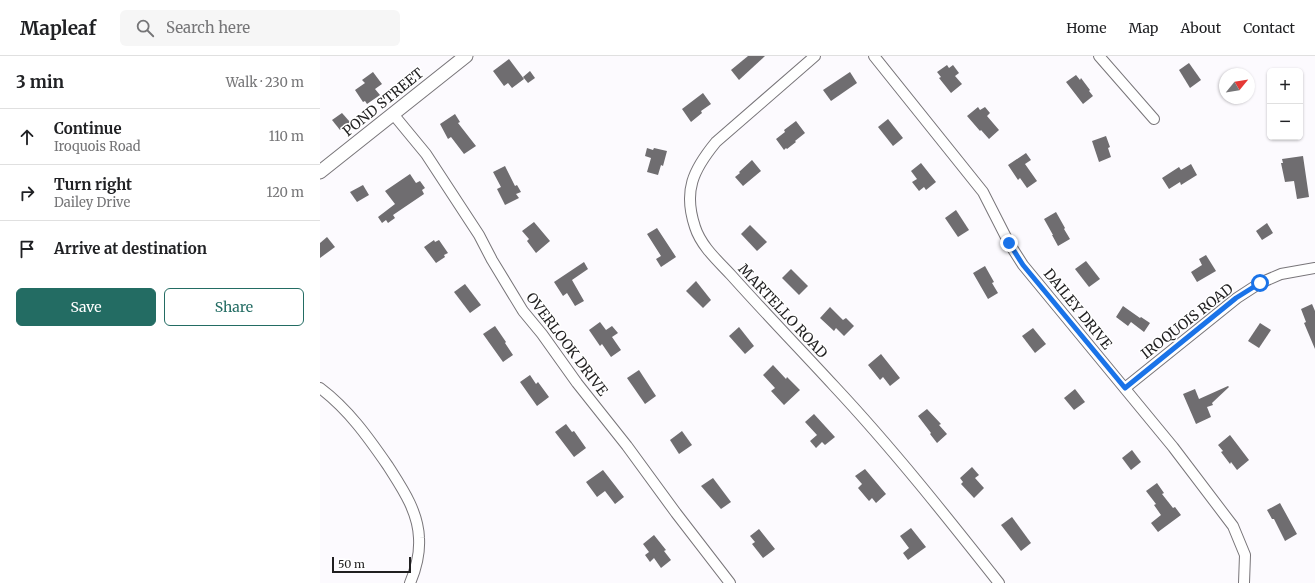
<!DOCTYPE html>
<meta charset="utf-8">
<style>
:root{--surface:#fff;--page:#f6f6f6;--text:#202124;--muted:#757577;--line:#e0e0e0;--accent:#236c63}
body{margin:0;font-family:Merriweather,serif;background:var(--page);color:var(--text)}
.controls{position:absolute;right:12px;top:12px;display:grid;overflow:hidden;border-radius:6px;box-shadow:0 1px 3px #0004}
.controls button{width:36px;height:36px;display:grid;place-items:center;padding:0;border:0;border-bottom:1px solid var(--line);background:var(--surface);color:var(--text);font:20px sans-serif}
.compass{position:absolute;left:899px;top:12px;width:36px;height:36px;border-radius:50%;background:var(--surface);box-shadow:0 1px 3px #0004;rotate:60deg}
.scale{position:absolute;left:12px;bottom:10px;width:79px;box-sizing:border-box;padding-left:4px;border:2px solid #201f20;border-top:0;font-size:11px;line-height:14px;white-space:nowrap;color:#201f20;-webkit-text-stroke:3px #fff;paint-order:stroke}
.stop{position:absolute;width:12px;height:12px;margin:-9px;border:3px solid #1a73e8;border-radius:50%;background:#fff}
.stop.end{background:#1a73e8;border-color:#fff;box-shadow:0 1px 4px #0008}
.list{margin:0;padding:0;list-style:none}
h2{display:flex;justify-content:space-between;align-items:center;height:52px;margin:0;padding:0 16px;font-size:17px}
h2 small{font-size:13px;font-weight:400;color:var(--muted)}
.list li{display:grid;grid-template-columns:26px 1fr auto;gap:12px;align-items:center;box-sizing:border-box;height:56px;padding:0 16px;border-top:1px solid var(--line)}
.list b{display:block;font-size:15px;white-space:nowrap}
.list p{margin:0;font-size:13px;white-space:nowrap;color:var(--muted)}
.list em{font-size:13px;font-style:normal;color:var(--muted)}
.actions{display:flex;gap:8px;padding:12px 16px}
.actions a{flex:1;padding:9px 0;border:1px solid var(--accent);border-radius:6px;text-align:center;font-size:14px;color:var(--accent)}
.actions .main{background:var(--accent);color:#fff}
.icon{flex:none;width:22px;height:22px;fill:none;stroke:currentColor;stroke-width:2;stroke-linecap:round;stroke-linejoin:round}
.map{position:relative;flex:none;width:995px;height:527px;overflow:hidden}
header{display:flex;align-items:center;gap:24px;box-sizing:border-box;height:56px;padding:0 20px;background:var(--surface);border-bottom:1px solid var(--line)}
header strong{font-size:19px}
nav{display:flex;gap:22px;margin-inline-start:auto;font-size:14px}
.search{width:280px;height:36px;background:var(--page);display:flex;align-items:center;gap:10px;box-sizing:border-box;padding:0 14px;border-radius:6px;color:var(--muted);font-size:15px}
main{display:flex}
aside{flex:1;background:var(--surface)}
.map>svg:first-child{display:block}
.building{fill:#6f6d70}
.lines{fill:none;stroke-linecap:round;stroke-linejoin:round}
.minor-casing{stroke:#787579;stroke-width:12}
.major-casing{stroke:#787579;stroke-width:15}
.minor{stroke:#fff;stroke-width:10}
.major{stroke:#fff;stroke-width:13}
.route{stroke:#1a73e8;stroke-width:5}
.labels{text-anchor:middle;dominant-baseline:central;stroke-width:3;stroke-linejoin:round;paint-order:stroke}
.street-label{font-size:14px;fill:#201f20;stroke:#fff}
</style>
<header>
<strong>Mapleaf</strong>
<div class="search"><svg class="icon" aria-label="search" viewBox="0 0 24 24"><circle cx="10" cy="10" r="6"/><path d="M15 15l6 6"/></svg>Search here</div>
<nav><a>Home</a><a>Map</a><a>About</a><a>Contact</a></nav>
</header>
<main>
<aside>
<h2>3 min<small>Walk · 230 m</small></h2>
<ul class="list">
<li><svg class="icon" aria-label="ahead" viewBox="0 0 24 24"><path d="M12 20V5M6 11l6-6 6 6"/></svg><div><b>Continue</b><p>Iroquois Road</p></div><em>110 m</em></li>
<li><svg class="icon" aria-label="right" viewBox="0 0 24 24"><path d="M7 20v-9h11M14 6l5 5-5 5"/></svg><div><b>Turn right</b><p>Dailey Drive</p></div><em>120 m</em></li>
<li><svg class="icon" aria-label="arrive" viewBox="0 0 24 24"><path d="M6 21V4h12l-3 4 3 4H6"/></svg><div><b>Arrive at destination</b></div></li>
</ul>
<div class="actions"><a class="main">Save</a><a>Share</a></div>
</aside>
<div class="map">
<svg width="995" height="527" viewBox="0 0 995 527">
<rect width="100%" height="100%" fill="#fcfafe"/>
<!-- building -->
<g class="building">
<polygon points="428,0 445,0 419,24 411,14"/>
<polygon points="189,3 204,23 192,32 188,27 184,30 173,15"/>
<polygon points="869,7 881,24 870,32 859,14"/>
<polygon points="627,9 629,12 633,9 639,17 635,20 642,28 631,37 619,22 621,21 617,16"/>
<polygon points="210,15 215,22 208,27 203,21"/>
<polygon points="53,16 62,28 55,33 60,39 47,48 45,45 43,46 35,34 45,27 42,24"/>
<polygon points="530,16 537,27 511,45 503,34"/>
<polygon points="756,19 760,24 761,22 770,34 769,35 773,40 763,48 746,26"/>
<polygon points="383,37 391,48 381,55 382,57 371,66 362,53"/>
<polygon points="658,51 660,54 665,51 670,57 667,60 679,74 669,83 661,74 660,75 647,60"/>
<polygon points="22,57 30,66 20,74 12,64"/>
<polygon points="135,58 140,66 138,67 156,90 144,98 131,81 128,83 120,68"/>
<polygon points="568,63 583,82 573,90 558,71"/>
<polygon points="476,65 485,77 475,85 476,86 467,93 466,92 464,94 456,83 465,76 464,74"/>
<polygon points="786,80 790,91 788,92 791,101 779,106 772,85"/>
<polygon points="327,92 333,94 334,92 347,95 343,110 341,109 338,119 327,116 331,102 325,100"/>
<polygon points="706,97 711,104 705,108 717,125 707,132 700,122 698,124 688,109"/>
<polygon points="983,100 989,141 977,143 974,125 965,126 961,107 963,107 962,103"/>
<polygon points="432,104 441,115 423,130 415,121 420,117 419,116"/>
<polygon points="601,107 616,126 606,134 604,131 599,135 592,126 597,123 591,115"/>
<polygon points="871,108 877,119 861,129 860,126 849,133 842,122 859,111 861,114"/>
<polygon points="185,110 195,130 197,129 201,136 196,138 199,142 185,149 177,133 181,131 173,116"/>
<polygon points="90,118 96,127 100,125 105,132 102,134 104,138 73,159 75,162 68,167 66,164 62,167 58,161 75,148 65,135"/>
<polygon points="43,129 49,139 37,146 30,136"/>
<polygon points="636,154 649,174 638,181 625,162"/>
<polygon points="736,156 745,172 744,173 750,183 738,190 732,179 733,179 724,163"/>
<polygon points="214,166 230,185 216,197 207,185 209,183 202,175"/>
<polygon points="947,167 953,177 942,184 936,175"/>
<polygon points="430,169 447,186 437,195 421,178"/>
<polygon points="337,172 356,201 341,211 336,203 341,200 327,178"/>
<polygon points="7,181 15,191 0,202 0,187"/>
<polygon points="114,184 115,186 119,184 128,197 124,199 125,201 116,207 104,191"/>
<polygon points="886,199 896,215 877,226 871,216 882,209 879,203"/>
<polygon points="766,205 780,223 769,231 755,213"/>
<polygon points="264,206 268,213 252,224 264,245 255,250 247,237 243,240 234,226"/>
<polygon points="665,210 674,226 672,227 678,237 668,243 653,217"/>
<polygon points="471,213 488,230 479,239 462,222"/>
<polygon points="376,225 391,244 383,252 366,235"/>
<polygon points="145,228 161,249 150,257 134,236"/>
<polygon points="992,248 995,255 995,293 984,267 986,266 981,253"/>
<polygon points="803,250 820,262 821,261 830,267 824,276 811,266 808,270 796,261"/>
<polygon points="510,251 523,264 526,262 534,270 524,280 516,272 514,275 500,262"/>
<polygon points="280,266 286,274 292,270 298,277 292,281 301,294 291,301 282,288 280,290 269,274"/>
<polygon points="940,267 951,274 939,292 928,285"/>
<polygon points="175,270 186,286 185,287 193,299 183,306 163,278"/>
<polygon points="419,271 434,290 425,298 409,280"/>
<polygon points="713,272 726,288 715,297 702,280"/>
<polygon points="561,298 580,322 570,330 563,321 560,324 548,309"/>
<polygon points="453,309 466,323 467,321 480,334 464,349 451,335 455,332 443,319"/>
<polygon points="319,314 336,340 325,348 307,322"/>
<polygon points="210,319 216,328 218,326 229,341 217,350 200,326"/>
<polygon points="908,330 909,331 892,347 893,349 887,351 891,361 876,368 863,338 875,333 879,343"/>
<polygon points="755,333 765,346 754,354 744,342"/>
<polygon points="607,353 621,368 619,369 627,378 617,387 610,378 611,377 598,360"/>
<polygon points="494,358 515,381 505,389 502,386 496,392 490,385 497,379 485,366"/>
<polygon points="246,368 252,376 254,375 266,392 254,401 235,376"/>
<polygon points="362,375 372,389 359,398 350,384"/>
<polygon points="910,379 929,404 917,414 911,406 910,408 901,396 903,395 898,389"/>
<polygon points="812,394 821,406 811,414 802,402"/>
<polygon points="652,411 659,419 655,422 664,432 654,442 641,428 643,426 640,422"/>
<polygon points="545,413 566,438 556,447 552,442 549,445 538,432 542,428 535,420"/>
<polygon points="283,414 304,441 295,448 285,435 277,441 266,426"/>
<polygon points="393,422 411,446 401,453 381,430"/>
<polygon points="837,427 844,437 842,438 853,452 855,451 861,459 838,476 831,467 841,459 834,449 836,448 826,435"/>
<polygon points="960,447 977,478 965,485 954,463 952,463 947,454"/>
<polygon points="692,461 711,487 701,495 681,469"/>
<polygon points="591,472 606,491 588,504 583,497 589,492 580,480"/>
<polygon points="439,473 455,493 443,502 432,488 435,486 430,480"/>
<polygon points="334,479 346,494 344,495 351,504 341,512 334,502 330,506 325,499 329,496 323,488"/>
</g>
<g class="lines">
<defs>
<g id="minor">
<path d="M495 0 396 86C373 114 363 135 375 171 381 190 398 205 411 219 445 257 480 293 514 330 573 393 626 460 679 527"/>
<polyline points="554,0 663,136 689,187 703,209 853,391 913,470 925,499 924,527"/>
<polyline points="779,0 834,63"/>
<polyline points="73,58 106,98 159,179 172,204 203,255 222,278 257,327 307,390 356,457 410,527"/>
<path d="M0 332C28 353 48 381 68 410 82 432 98 455 99 482 100 498 96 513 90 527"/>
<polyline points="805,332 917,242 940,227 961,218 995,212"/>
</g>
<polyline id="major" points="0,116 146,0"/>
</defs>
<!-- minor casing -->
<use href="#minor" class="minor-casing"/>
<!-- major casing -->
<use href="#major" class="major-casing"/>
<!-- minor -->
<use href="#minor" class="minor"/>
<!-- major -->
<use href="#major" class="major"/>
</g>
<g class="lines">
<!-- route -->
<polyline class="route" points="689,187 703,209 805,332 916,242 940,227"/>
</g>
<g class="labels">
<!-- street labels -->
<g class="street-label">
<text transform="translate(63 46) rotate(-39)">POND STREET</text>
<text transform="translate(758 253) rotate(51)">DAILEY DRIVE</text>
<text transform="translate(463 255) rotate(47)">MARTELLO ROAD</text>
<text transform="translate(867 265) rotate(-38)">IROQUOIS ROAD</text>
<text transform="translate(247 288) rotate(53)">OVERLOOK DRIVE</text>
</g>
</g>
</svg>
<div class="controls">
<button>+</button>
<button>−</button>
</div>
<svg class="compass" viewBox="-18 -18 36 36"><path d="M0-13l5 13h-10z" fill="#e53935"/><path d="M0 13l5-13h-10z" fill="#757577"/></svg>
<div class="scale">50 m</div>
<div class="stop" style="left:940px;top:227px"></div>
<div class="stop end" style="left:689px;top:187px"></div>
</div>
</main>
